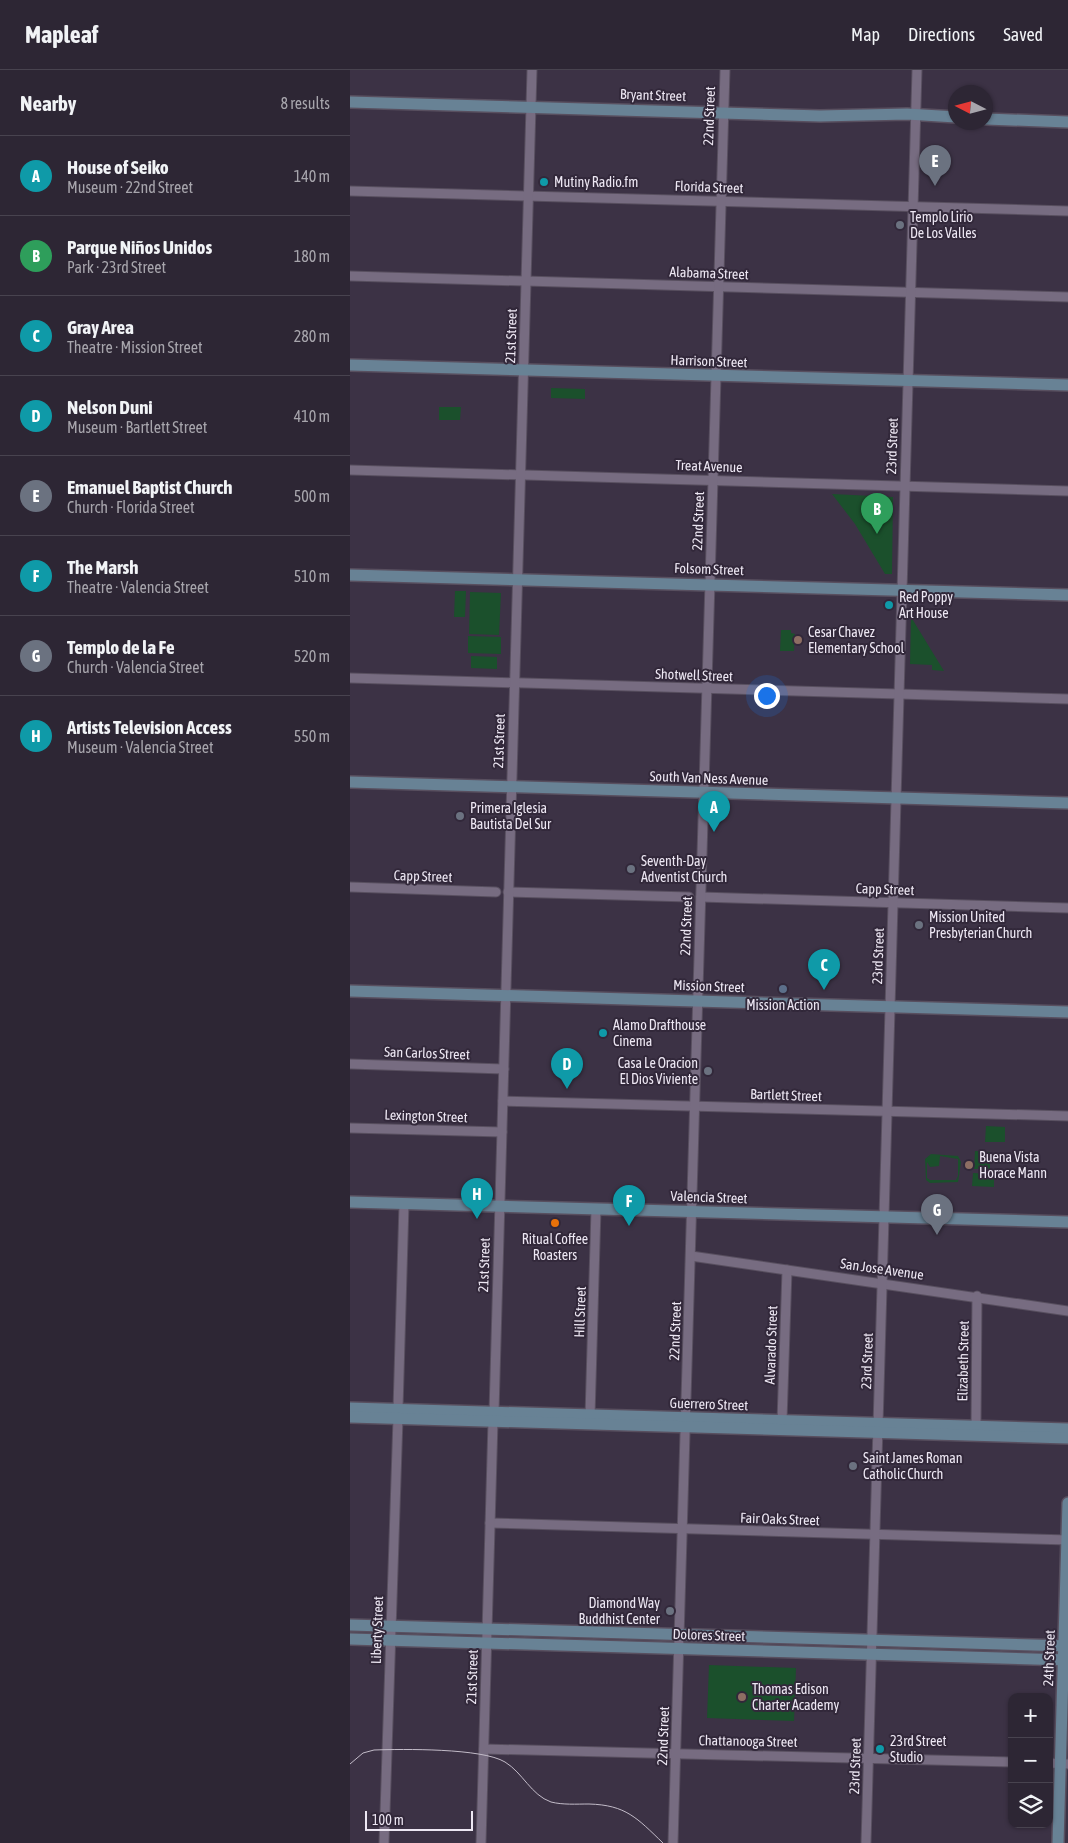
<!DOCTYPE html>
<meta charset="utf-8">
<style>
:root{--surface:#2d2634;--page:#352e3c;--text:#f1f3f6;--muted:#a7a5ac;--line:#48434f;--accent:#54cdc7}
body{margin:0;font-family:"Asap Condensed",sans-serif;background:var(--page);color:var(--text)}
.controls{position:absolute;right:15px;bottom:15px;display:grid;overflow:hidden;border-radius:10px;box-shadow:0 1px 4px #0004}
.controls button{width:45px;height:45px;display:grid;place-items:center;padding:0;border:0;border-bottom:1px solid var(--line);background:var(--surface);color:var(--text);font:25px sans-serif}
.compass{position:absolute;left:598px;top:15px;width:45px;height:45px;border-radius:50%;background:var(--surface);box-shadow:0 1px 4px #0004;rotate:276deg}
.scale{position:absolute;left:15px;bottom:12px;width:108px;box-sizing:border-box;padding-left:5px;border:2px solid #ede7f3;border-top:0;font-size:14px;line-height:18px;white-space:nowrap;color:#ede7f3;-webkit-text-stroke:4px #32283a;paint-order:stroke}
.you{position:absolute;left:416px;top:625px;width:18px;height:18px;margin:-12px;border:4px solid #fff;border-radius:50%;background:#1a73e8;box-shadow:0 0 0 8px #1a73e833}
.badge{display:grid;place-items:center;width:32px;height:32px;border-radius:50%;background:var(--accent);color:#fff;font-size:16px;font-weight:700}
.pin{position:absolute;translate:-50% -41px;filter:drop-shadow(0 1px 2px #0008)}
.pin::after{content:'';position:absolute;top:26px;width:18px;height:15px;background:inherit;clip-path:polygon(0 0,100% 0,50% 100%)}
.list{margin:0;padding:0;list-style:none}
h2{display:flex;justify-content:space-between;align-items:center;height:65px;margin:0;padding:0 20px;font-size:21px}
h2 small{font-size:16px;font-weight:400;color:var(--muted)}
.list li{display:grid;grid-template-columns:32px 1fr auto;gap:15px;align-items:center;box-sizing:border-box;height:80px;padding:0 20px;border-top:1px solid var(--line)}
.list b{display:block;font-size:19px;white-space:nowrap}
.list p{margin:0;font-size:16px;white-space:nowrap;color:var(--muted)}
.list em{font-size:16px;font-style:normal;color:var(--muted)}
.icon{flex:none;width:28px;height:28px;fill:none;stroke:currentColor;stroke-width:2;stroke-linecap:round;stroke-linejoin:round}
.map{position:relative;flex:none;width:718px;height:1773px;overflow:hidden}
header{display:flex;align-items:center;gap:30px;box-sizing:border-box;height:70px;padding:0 25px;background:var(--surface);border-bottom:1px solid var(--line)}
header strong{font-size:24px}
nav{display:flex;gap:28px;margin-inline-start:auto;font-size:18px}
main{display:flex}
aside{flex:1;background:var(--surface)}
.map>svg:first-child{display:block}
.green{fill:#1b502c;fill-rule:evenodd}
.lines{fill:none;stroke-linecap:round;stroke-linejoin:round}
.street-casing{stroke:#584f5f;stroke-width:11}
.secondary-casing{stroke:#584f5f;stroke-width:14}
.street{stroke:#776c81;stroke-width:9}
.secondary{stroke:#688295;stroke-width:11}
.tram{stroke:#c3bcc9;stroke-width:1}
.culture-dot{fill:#0f9aa8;stroke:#32283a;stroke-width:2}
.worship-dot{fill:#6b7280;stroke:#32283a;stroke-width:2}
.education-dot{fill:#8d6e63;stroke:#32283a;stroke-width:2}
.service-dot{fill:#5c6f8a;stroke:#32283a;stroke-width:2}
.food-dot{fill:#e8710a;stroke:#32283a;stroke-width:2}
.labels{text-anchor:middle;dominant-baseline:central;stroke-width:4;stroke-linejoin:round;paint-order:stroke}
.street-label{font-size:14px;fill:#ede7f3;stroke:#32283a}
.poi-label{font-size:14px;fill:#ede7f3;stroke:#32283a;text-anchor:start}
</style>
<header>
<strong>Mapleaf</strong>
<nav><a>Map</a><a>Directions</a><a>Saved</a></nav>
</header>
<main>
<aside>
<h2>Nearby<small>8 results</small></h2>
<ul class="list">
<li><span class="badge" style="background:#0f9aa8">A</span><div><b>House of Seiko</b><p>Museum · 22nd Street</p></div><em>140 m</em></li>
<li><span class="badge" style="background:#2e9e5b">B</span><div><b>Parque Niños Unidos</b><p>Park · 23rd Street</p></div><em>180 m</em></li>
<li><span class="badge" style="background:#0f9aa8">C</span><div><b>Gray Area</b><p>Theatre · Mission Street</p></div><em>280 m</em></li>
<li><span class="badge" style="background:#0f9aa8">D</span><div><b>Nelson Duni</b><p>Museum · Bartlett Street</p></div><em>410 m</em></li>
<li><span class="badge" style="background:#6b7280">E</span><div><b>Emanuel Baptist Church</b><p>Church · Florida Street</p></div><em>500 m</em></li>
<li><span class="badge" style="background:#0f9aa8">F</span><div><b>The Marsh</b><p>Theatre · Valencia Street</p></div><em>510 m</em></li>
<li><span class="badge" style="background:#6b7280">G</span><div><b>Templo de la Fe</b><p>Church · Valencia Street</p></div><em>520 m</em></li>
<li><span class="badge" style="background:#0f9aa8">H</span><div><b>Artists Television Access</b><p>Museum · Valencia Street</p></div><em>550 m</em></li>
</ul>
</aside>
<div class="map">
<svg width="718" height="1773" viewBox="0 0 718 1773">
<rect width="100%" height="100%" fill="#3c3245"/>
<!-- green -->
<g class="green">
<polygon points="201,318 235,319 235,329 201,328"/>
<polygon points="89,337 111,337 110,350 89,350"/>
<polygon points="482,424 543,427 542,504 535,504 505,454"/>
<polygon points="105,521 116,521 115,547 104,547"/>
<polygon points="120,522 151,523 149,565 119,564"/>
<polygon points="561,547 594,601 582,600 582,595 560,594"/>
<polygon points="431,560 441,560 441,563 445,564 444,581 430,581"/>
<polygon points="118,566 151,567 151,584 118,583"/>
<polygon points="121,586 147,587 147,599 121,598"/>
<polygon points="636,1056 655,1057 655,1072 635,1072"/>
<polygon points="625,1081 640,1082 640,1099 624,1099"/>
<path d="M581 1084 608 1086 611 1092 608 1112 580 1113 576 1110 575 1089ZM590 1086 608 1089V1106L606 1110H580L577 1108V1092L580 1097 589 1096Z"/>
<polygon points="623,1103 644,1104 644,1117 622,1116"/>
<polygon points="359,1595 446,1598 444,1651 357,1648"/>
</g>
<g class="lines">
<defs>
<g id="street">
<polyline points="0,121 718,141"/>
<polyline points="0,206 718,227"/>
<polyline points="0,400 718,421"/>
<polyline points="0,608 718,629"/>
<polyline points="0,817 146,822"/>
<polyline points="158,822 339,827"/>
<polyline points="351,827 718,838"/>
<polyline points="0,994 154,999"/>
<polyline points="153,1031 718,1046"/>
<polyline points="0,1058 152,1062"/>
<polyline points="341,1186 718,1241"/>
<polyline points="48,1339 54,1134"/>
<polyline points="144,1342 182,0"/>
<polyline points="240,1346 246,1139"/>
<polyline points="432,1351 437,1200"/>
<polyline points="626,1356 627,1226"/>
<polyline points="140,1453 718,1470"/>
<polyline points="134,1679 662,1692"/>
<polyline points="699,1693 718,1694"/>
<polyline points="34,1773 48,1348"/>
<polyline points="131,1773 143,1351"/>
<polyline points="323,1773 375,0"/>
<polyline points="516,1773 567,0"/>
</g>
<g id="secondary">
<polyline points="0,32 470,46 557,44 606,47"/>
<polyline points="636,49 718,52"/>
<polyline points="0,295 718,315"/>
<polyline points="0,505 718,525"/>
<polyline points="0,712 718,733"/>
<polyline points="0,921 718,942"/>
<polyline points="0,1132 718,1152"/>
<polyline points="0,1338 718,1359"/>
<polyline points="0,1347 718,1368"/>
<polyline points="0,1555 718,1576"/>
<polyline points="0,1569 718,1590"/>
<polyline points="708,1773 718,1433"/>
</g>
</defs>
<!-- street casing -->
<use href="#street" class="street-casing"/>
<!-- secondary casing -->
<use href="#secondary" class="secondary-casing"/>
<!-- street -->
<use href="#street" class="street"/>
<!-- secondary -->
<use href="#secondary" class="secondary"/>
<!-- tram -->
<path class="tram" d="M0 1694 13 1683 24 1680C53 1679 132 1678 155 1692 173 1703 181 1725 201 1732 213 1735 226 1734 239 1734 276 1735 287 1748 313 1773"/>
</g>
<!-- markers -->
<g class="culture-dot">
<circle cx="194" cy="112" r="5"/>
<circle cx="539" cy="535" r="5"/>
<circle cx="253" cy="963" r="5"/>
<circle cx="530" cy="1679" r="5"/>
</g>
<g class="worship-dot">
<circle cx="550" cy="155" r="5"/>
<circle cx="110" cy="746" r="5"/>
<circle cx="281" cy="799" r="5"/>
<circle cx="569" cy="855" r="5"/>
<circle cx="358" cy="1001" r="5"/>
<circle cx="503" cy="1396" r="5"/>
<circle cx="320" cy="1541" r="5"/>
</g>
<g class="education-dot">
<circle cx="448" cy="570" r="5"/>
<circle cx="619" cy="1095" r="5"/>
<circle cx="392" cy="1627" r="5"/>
</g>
<circle class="service-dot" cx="433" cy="919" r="5"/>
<circle class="food-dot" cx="205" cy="1153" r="5"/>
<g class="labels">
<!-- street labels -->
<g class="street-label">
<text transform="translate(303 25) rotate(2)">Bryant Street</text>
<text transform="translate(359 46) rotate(-88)">22nd Street</text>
<text transform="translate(359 117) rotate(2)">Florida Street</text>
<text transform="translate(359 203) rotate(2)">Alabama Street</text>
<text transform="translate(161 266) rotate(-88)">21st Street</text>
<text transform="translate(359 291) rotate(2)">Harrison Street</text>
<text transform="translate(542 376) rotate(-88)">23rd Street</text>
<text transform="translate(359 396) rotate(2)">Treat Avenue</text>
<text transform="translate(348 451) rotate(-88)">22nd Street</text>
<text transform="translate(359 499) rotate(2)">Folsom Street</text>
<text transform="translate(344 605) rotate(2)">Shotwell Street</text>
<text transform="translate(149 671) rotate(-88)">21st Street</text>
<text transform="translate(359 708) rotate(2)">South Van Ness Avenue</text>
<text transform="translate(73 806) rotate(2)">Capp Street</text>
<text transform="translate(535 819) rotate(2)">Capp Street</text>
<text transform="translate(336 856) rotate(-88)">22nd Street</text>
<text transform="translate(528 886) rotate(-88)">23rd Street</text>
<text transform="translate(359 916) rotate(2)">Mission Street</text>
<text transform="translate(77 983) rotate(2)">San Carlos Street</text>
<text transform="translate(436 1025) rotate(2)">Bartlett Street</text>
<text transform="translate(76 1046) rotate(2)">Lexington Street</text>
<text transform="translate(359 1127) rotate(2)">Valencia Street</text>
<text transform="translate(134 1195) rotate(-88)">21st Street</text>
<text transform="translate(532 1199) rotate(8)">San Jose Avenue</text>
<text transform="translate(230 1242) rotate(-88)">Hill Street</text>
<text transform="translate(325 1261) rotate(-88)">22nd Street</text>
<text transform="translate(421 1275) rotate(-88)">Alvarado Street</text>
<text transform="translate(517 1291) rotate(-88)">23rd Street</text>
<text transform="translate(613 1291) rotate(-89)">Elizabeth Street</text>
<text transform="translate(359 1334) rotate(2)">Guerrero Street</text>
<text transform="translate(430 1449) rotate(2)">Fair Oaks Street</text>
<text transform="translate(27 1560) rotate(-88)">Liberty Street</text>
<text transform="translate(359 1565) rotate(2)">Dolores Street</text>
<text transform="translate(699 1588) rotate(-88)">24th Street</text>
<text transform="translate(122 1607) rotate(-88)">21st Street</text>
<text transform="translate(313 1666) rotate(-88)">22nd Street</text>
<text transform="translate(398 1671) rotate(1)">Chattanooga Street</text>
<text transform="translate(505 1696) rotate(-88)">23rd Street</text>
</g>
<!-- poi labels -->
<g class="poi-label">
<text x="204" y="112">Mutiny Radio.fm</text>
<text x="560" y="147">Templo Lirio<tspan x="560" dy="16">De Los Valles</tspan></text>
<text x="549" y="527">Red Poppy<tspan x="549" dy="16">Art House</tspan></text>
<text x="458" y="562">Cesar Chavez<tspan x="458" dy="16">Elementary School</tspan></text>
<text x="120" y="738">Primera Iglesia<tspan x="120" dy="16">Bautista Del Sur</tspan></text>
<text x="291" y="791">Seventh-Day<tspan x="291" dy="16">Adventist Church</tspan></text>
<text x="579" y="847">Mission United<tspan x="579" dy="16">Presbyterian Church</tspan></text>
<text x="433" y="935" text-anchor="middle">Mission Action</text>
<text x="263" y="955">Alamo Drafthouse<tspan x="263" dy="16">Cinema</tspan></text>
<text x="348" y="993" text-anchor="end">Casa Le Oracion<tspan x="348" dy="16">El Dios Viviente</tspan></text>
<text x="629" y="1087">Buena Vista<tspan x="629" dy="16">Horace Mann</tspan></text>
<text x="205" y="1169" text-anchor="middle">Ritual Coffee<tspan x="205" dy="16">Roasters</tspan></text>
<text x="513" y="1388">Saint James Roman<tspan x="513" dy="16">Catholic Church</tspan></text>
<text x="310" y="1533" text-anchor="end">Diamond Way<tspan x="310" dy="16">Buddhist Center</tspan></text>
<text x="402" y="1619">Thomas Edison<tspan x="402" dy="16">Charter Academy</tspan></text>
<text x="540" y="1671">23rd Street<tspan x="540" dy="16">Studio</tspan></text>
</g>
</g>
</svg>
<div class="controls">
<button>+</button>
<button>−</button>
<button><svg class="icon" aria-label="layers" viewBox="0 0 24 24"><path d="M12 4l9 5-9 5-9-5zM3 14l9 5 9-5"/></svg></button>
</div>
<svg class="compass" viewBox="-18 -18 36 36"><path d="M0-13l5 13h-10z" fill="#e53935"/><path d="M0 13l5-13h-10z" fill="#a7a5ac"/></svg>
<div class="scale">100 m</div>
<div class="you"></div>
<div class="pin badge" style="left:364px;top:762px;background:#0f9aa8">A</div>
<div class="pin badge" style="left:527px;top:464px;background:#2e9e5b">B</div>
<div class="pin badge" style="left:474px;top:920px;background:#0f9aa8">C</div>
<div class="pin badge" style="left:217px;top:1019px;background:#0f9aa8">D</div>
<div class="pin badge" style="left:585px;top:116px;background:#6b7280">E</div>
<div class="pin badge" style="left:279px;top:1156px;background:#0f9aa8">F</div>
<div class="pin badge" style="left:587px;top:1165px;background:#6b7280">G</div>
<div class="pin badge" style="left:127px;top:1149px;background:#0f9aa8">H</div>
</div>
</main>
